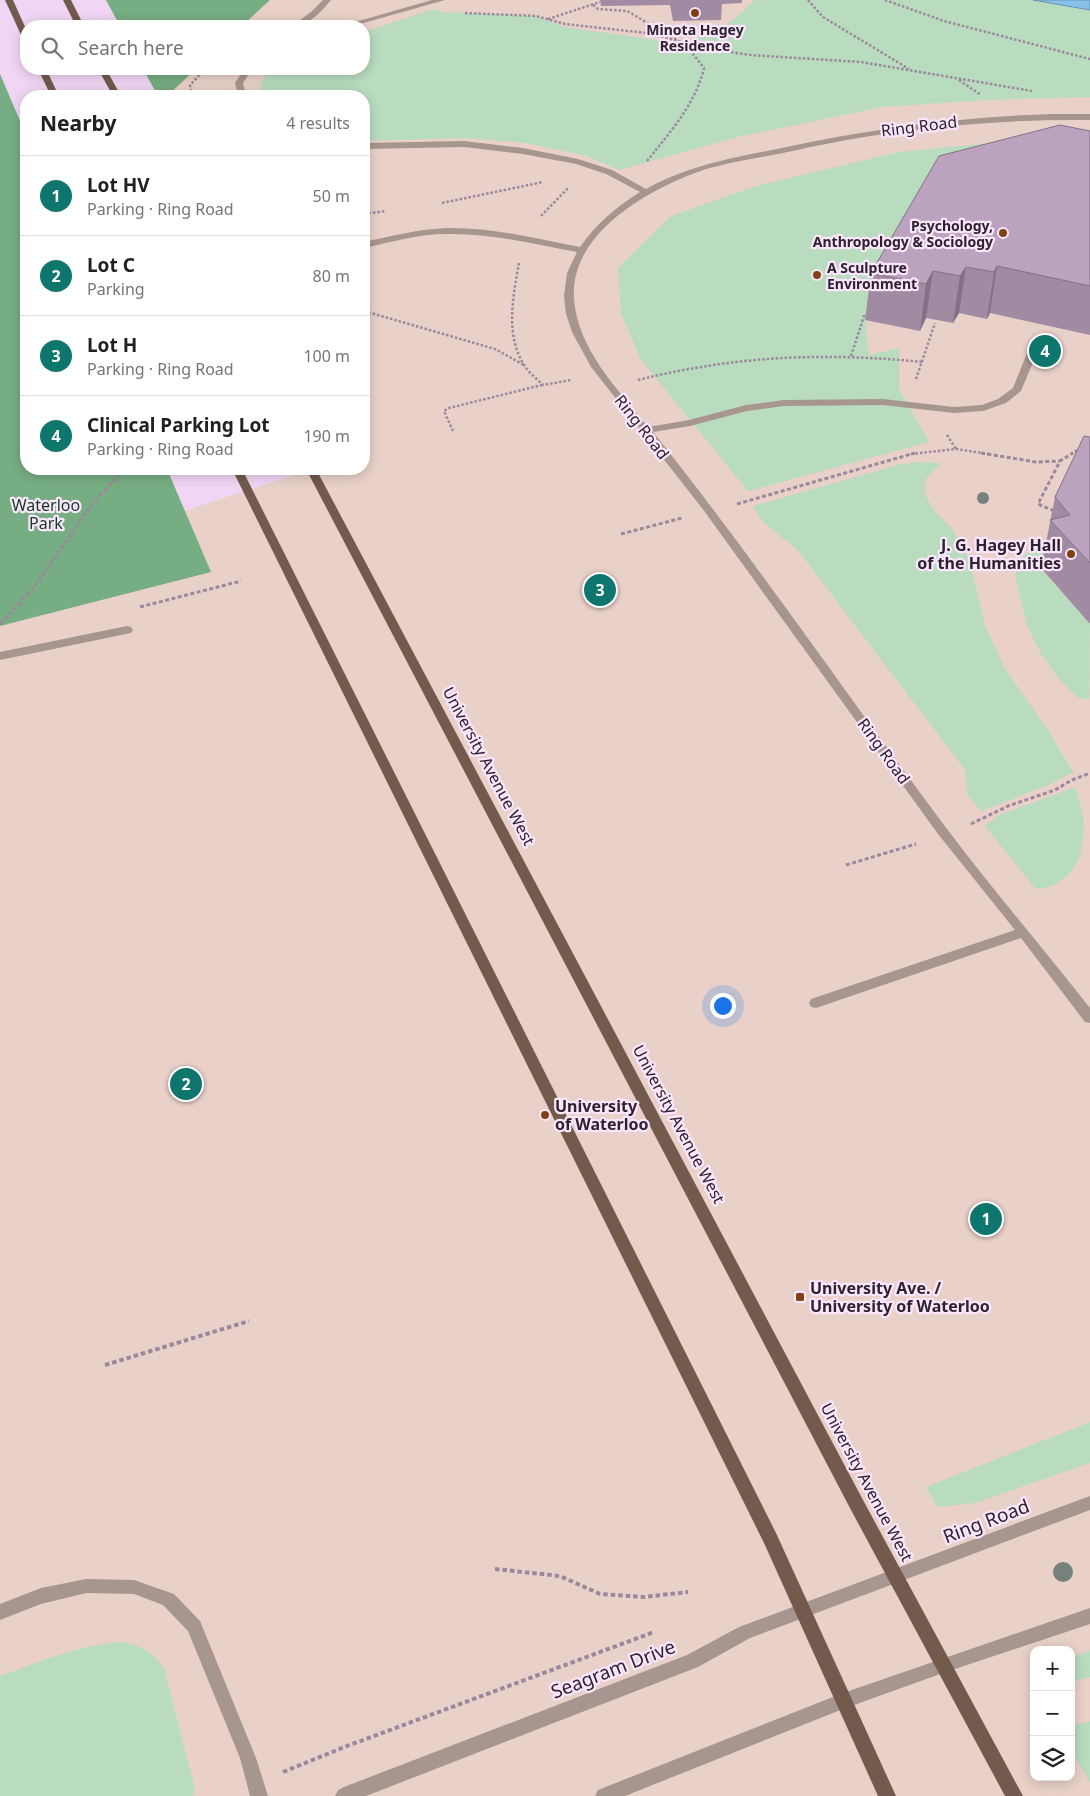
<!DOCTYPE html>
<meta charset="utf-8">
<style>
:root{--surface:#fff;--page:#f2f2f2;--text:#202124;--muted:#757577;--line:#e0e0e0;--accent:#0f766e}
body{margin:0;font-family:"Noto Sans",sans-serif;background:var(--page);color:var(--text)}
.controls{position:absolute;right:15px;bottom:15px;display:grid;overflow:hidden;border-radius:10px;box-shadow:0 2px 12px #0003}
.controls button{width:45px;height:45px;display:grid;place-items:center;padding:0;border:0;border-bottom:1px solid var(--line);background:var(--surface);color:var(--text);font:25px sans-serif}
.you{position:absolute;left:722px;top:1005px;width:18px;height:18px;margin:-12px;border:4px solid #fff;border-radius:50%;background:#1a73e8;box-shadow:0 0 0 8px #1a73e833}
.badge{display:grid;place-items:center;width:32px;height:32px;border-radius:50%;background:var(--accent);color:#fff;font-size:16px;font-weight:700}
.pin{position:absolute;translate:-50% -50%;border:2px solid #fff;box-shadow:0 1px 5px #0006}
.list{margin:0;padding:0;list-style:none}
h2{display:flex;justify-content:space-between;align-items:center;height:65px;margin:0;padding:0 20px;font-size:21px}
h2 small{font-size:16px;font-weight:400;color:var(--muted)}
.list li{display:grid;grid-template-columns:32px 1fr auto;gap:15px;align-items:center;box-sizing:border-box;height:80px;padding:0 20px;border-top:1px solid var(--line)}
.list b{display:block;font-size:19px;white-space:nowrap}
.list p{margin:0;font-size:16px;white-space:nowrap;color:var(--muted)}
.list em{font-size:16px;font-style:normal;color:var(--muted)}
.icon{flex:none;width:28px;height:28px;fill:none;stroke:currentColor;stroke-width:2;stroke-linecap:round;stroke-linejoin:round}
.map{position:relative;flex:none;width:1090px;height:1796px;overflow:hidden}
.search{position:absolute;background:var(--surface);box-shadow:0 2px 12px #0003;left:20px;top:20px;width:350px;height:55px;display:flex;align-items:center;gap:12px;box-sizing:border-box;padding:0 18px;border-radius:20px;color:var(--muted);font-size:19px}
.panel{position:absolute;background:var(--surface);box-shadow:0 2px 12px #0003;left:20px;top:90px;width:350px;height:385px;border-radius:20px}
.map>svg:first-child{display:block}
.education{fill:#e9d1c9;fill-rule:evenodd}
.green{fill:#b9dcbf}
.forest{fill:#77ad82}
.water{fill:#87c2ec;stroke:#6c92b3}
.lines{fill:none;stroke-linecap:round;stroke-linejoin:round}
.path-far2{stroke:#9b889e;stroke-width:2.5;stroke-dasharray:2.5 2;stroke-linecap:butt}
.path-far1{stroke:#9b889e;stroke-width:3;stroke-dasharray:4 2.5;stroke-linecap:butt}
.path{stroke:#9b889e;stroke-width:4;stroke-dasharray:4.5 3;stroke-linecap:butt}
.minor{fill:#a6968f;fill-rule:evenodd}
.major{fill:#74594d;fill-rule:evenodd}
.tree{fill:#76817e}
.wall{fill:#a18ba3}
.shaded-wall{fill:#837185}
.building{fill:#bba2be;stroke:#837185}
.poi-dot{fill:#844015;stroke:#fbe6fd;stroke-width:2}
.labels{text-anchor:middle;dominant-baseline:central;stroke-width:4.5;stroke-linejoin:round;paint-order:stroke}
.far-poi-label{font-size:14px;font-weight:bold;fill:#2c232d;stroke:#fbe6fd}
.street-label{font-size:16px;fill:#2c232d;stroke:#fbe6fd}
.park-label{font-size:16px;fill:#123b1e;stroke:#fbe6fd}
.poi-label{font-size:16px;font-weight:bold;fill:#2c232d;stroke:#fbe6fd;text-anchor:start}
.near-street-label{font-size:19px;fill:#2c232d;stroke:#fbe6fd}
</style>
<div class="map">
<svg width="1090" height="1796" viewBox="0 0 1090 1796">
<rect width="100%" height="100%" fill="#f0d6f4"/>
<!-- education -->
<path class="education" d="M106 0H1090V1796H0V580L196 507 313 469H364V96H158L143 69H364V26H120ZM1034 1650H1071V1777H1034Z"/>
<!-- green -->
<g class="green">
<path d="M755 0H1033L1090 10V97L988 100 883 107 738 137 619 170 587 156 525 143 465 138 364 141V96H260C258 85 264 77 271 69H364V32L433 9 444 12 536 16 564 27 685 44 730 22Z"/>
<polygon points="981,144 983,181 931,199 865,318 869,355 899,348 899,389 929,442 748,491 641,360 621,314 618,268 671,216 756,186 899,152"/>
<path d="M920 462 941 463 925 480V495L936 513 954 531 964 549 976 586 985 625 1004 667 1048 730 1073 772 1051 784 981 811 968 796 965 770 800 553C785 536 763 529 753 506L901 464Z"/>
<polygon points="1045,545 1041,569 1090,624 1089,699 1078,698 1060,680 1041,654 1027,626 1015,576 1019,560 1034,547"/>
<path d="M1075 787C1087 817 1090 860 1061 881 1052 886 1045 890 1035 888L985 826 999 815Z"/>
<polygon points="1090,1422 1090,1463 975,1503 937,1507 926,1487"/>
<path d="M123 1642C143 1647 152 1651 164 1668L195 1789 193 1796H0V1676C40 1662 80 1644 123 1642Z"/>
<polygon points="1090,1651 1090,1677 1071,1682 1071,1657"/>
<polygon points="1090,1721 1090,1783 1071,1749 1071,1727"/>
</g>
<!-- forest -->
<g class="forest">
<polygon points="106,0 270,0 242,26 120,26"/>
<polygon points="143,69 196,69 167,96 158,96"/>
<polygon points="0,74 26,135 26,469 167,469 211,572 0,626"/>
</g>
<!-- water -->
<polygon class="water" points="1033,0 1090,0 1090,10"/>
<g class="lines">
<!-- path-far2 -->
<g class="path-far2">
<polyline points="808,0 823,17 909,69"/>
<polyline points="885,0 944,21 1090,59"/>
<polyline points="593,5 598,9 627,11 677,40"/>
<polyline points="465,13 536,16 565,24 647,33 711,49 750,55 861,62 1032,91"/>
<polyline points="548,19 600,2"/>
<polyline points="959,80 981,95"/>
<polyline points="192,96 190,85 205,69"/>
<path d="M647 161C670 132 695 105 704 68L685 44"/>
<polyline points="442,203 543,182"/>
<polyline points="364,214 386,211"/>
<polyline points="541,216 569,187"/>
<path d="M519 263C513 297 505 334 524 365 529 373 537 379 543 385L571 380"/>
<polyline points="364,311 495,349 524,365"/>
<polyline points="851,356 864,316 870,317"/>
<polyline points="916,379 935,323"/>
<path d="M638 380C734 356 824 352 922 362"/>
<polyline points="453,431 444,411 449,408 542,385"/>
<polyline points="947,435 956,449"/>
<polyline points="911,454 956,449 989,454"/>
<polyline points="1071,454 1079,449"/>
</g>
<!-- path-far1 -->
<g class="path-far1">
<polyline points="981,453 1036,462 1060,461"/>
<polyline points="737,504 915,453"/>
<polyline points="1054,511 1038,504 1060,461 1073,453"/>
<polyline points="621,534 682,518"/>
<polyline points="140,607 241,581"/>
<polyline points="0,624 35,586 92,504 125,469"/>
<polyline points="971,824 1008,806 1055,790 1072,780 1090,773"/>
<polyline points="846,865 916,844"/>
</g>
<!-- path -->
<g class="path">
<polyline points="105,1365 249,1321"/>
<polyline points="495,1569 560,1576 600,1594 644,1597 688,1592"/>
<polyline points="283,1772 347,1746 654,1632"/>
</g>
<!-- minor -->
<g class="minor">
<path d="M323 0H331C321 12 309 26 292 26L311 12Z"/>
<polygon points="432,0 445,0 353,26 341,26"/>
<polygon points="244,69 252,69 243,83 246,96 238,96 235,83"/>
<path d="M1052 114H1090V120C986 119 884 130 783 153 753 159 723 163 695 173 644 192 570 235 574 298 577 349 618 389 648 427L689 420 746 405 784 400 883 399 954 407 982 405 998 399 1013 388 1031 343 1036 340 1041 343 1021 391 1006 403 983 411 954 413 883 405 784 406 747 411 690 426 653 432C756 561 848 697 947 829 993 890 1043 948 1090 1008V1023L1085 1022 1021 938 816 1008 811 1007 809 1003 811 999 1015 930 938 834 702 508 591 367 572 332 566 314 564 296 567 273 577 252C534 244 491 233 447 234 419 234 391 242 364 248V242C391 236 419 229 447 228 492 227 536 239 580 247 596 224 616 207 640 192L606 174 576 164 523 154 464 147 364 149V143L464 141 523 148 578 159 612 170 646 189C687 166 732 158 777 149 868 129 958 117 1052 114Z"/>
<polygon points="127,626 131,627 133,630 131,633 0,660 0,652"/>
<polygon points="1090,1496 1090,1510 750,1638 698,1667 366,1796 335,1796 338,1790 344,1787 687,1655 739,1627"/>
<polygon points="86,1579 134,1580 174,1594 200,1621 256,1758 268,1796 250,1796 240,1758 188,1631 163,1605 134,1594 86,1593 41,1604 0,1620 0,1604 41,1588"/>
<polygon points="1090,1608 1090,1624 943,1673 843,1709 625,1796 595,1796 598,1790 843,1693"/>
</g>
<!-- major -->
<g class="major">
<polygon points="5,0 13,0 26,29 26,39 22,37"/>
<polygon points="63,0 71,0 84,26 76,26"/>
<polygon points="38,69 46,69 59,96 51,96"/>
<polygon points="98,69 106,69 121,96 113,96"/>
<polygon points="232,469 242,469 776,1533 896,1796 878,1796 764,1543"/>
<polygon points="306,469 316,469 863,1500 1023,1796 1005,1796 851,1510"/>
</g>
</g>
<!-- trees -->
<g class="tree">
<circle cx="983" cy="498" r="6"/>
<circle cx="1063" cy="1572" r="10"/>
</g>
<!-- wall -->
<g class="wall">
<polygon points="600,0 742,0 742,3 722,4 721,20 673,21 670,5 601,6"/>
<polygon points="1090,131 1090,335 990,313 987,319 959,313 953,323 926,318 920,331 865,320 871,273"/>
<polygon points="1090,437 1090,624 1041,568 1055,497"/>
</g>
<!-- shaded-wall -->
<g class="shaded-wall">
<polygon points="997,266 990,313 987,319 994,272"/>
<polygon points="966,267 959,313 953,323 960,276"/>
<polygon points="933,271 926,318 920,331 926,284"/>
</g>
<!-- building -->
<g class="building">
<polygon points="1060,125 1090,131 1090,286 997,266 994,272 966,267 960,276 933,271 926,284 871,273 939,156"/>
<polygon points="1084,436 1090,437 1090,563 1050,520 1070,515 1055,497"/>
</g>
<!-- markers -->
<g class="poi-dot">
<circle cx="695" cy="13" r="5"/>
<circle cx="1003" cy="233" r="5"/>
<circle cx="817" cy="275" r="5"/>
<circle cx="1071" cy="554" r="5"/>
<circle cx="545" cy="1115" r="5"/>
<rect x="795" y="1292" width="10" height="10" rx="2.5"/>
</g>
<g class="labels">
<!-- far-poi labels -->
<g class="far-poi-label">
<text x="695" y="29">Minota Hagey<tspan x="695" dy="16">Residence</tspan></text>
<text x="993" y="225" text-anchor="end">Psychology,<tspan x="993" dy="16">Anthropology &amp; Sociology</tspan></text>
<text x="827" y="267" text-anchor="start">A Sculpture<tspan x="827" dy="16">Environment</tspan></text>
</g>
<!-- street labels -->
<g class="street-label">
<text transform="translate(919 126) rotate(-7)">Ring Road</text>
<text transform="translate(642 427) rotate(52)">Ring Road</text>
<text transform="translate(884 751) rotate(54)">Ring Road</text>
<text transform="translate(489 766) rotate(62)">University Avenue West</text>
<text transform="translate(679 1124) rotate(62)">University Avenue West</text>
<text transform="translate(867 1482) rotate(62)">University Avenue West</text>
</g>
<!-- park labels -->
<g class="park-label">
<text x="46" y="505">Waterloo<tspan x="46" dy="18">Park</tspan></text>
</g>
<!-- poi labels -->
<g class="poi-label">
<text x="1061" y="545" text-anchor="end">J. G. Hagey Hall<tspan x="1061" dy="18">of the Humanities</tspan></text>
<text x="555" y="1106">University<tspan x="555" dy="18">of Waterloo</tspan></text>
<text x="810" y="1288">University Ave. /<tspan x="810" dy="18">University of Waterloo</tspan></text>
</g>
<!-- near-street labels -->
<g class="near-street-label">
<text transform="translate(986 1521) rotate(-21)">Ring Road</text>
<text transform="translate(613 1669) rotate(-21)">Seagram Drive</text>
</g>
</g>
</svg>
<div class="controls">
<button>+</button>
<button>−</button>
<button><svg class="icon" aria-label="layers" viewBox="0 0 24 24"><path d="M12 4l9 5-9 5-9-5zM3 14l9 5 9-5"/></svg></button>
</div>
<div class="you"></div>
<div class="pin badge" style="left:986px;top:1219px">1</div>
<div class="pin badge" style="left:186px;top:1084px">2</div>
<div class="pin badge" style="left:600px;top:590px">3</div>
<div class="pin badge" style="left:1045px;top:351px">4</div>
<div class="search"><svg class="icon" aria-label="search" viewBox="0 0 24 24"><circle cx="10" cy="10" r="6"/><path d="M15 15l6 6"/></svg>Search here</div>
<section class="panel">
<h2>Nearby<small>4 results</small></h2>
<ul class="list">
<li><span class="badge">1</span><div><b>Lot HV</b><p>Parking · Ring Road</p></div><em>50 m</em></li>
<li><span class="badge">2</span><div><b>Lot C</b><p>Parking</p></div><em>80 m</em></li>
<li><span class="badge">3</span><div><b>Lot H</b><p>Parking · Ring Road</p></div><em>100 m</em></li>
<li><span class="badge">4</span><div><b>Clinical Parking Lot</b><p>Parking · Ring Road</p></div><em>190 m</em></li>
</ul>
</section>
</div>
